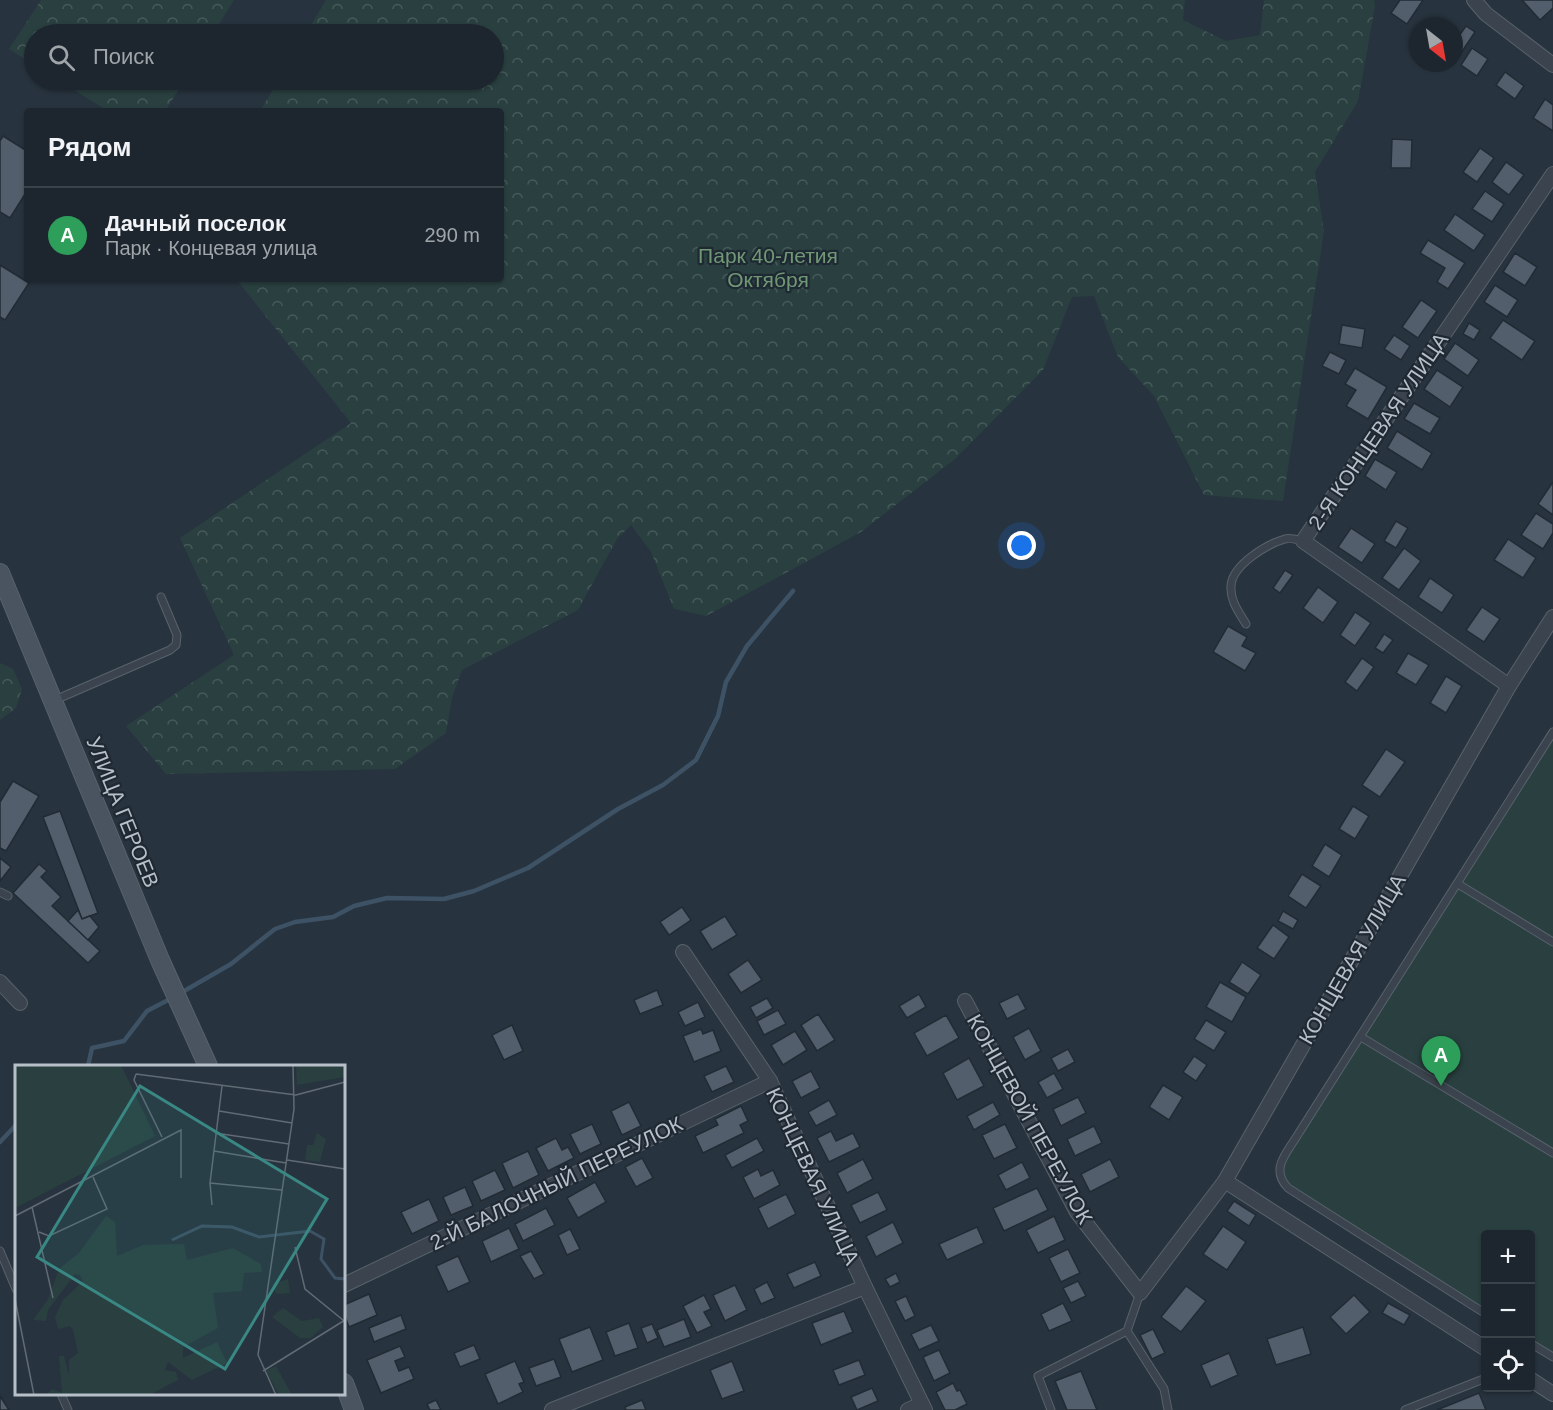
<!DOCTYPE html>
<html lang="ru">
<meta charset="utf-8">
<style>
:root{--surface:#1d262e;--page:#252e36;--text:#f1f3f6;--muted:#a0a5aa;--line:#3b434a;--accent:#bca0f2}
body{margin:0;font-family:Arial,sans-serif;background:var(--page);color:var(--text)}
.controls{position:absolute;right:18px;bottom:18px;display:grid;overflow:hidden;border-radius:6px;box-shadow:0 2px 4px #0004}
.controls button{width:54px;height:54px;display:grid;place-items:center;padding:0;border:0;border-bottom:2px solid var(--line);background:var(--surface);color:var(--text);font:30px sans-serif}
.compass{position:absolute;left:1409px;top:18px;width:54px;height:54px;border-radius:50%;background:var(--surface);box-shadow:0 2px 4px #0004;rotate:149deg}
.you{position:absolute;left:1022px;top:546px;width:21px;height:21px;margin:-15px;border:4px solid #fff;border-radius:50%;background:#1a73e8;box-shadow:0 0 0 9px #1a73e833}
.badge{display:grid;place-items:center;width:39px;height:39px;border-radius:50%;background:var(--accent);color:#fff;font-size:20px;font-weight:700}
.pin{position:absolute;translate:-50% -50px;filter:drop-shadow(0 2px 3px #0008)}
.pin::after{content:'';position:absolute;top:32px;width:21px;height:18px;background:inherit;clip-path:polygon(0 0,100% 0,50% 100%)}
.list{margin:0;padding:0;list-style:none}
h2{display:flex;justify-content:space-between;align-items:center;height:78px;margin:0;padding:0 24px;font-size:26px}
h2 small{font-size:20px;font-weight:400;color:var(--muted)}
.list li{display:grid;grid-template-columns:39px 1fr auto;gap:18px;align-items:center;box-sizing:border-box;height:96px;padding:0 24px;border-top:2px solid var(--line)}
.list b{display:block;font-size:22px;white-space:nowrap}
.list p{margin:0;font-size:20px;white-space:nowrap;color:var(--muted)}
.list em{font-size:20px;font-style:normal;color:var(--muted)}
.icon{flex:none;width:33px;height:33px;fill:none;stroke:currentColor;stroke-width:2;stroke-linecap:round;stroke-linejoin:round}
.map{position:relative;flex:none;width:1553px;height:1410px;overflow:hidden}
.search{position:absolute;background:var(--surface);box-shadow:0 2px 4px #0004;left:24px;top:24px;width:480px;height:66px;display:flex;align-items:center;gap:15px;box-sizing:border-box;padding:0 21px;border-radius:33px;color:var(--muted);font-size:22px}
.panel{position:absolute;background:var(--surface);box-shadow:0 2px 4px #0004;left:24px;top:108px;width:480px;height:174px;border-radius:6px}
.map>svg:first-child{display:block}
.green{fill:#2a4040}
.forest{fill:url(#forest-crowns)}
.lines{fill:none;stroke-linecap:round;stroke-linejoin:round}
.stream{stroke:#3e5265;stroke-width:4.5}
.building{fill:#525e6b;stroke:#212b35;stroke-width:1.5}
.lane-casing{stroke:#58626b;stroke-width:9}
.street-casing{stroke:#58626b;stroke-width:16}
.secondary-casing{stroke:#58626b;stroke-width:20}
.lane{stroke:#3b444e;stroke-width:7}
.street{stroke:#3b444e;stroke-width:14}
.secondary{stroke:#495460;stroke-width:18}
.labels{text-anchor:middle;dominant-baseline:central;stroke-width:4.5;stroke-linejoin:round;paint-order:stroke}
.park-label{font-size:21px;fill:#709875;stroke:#1f2933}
.street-label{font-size:21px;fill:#b7bfc8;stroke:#1f2933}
.inset-river{fill:none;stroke:#3e5265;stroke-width:3}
.inset-road{fill:none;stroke:#616b75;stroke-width:1.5}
.view{fill:#398884;fill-opacity:0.15;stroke:#398884;stroke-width:3}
.inset-edge{fill:none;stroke:#b7bfc8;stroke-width:3}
</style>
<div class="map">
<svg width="1553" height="1410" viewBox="0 0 1553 1410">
<defs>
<pattern id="forest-crowns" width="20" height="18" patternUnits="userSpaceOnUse" patternTransform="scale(1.5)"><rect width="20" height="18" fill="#2a4040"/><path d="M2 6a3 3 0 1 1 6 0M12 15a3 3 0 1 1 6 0" fill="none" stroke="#475a5a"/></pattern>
</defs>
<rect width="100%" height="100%" fill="#27333e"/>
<!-- green -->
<polygon class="green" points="1553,732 1553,1357 1531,1343 1530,1234 1486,1234 1485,1314 1288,1188 1279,1167"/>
<!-- forest -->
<g class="forest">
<polygon points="41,0 234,0 213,34 34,34 34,65 9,49"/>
<polygon points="326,0 1185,0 1183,20 1226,41 1260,35 1264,0 1374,0 1375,6 1358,101 1315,172 1324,231 1283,501 1204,495 1154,396 1118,357 1094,296 1072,297 1043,370 955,459 861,532 706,616 674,609 651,552 631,525 617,539 578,610 462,670 452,698 446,733 395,769 166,774 126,726 234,655 180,538 351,423 236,279 501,279 501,111 260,111 279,80 494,80 494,34 306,34"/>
<polygon points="58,80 185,80 165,111 108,111"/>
<polygon points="0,663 13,669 22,689 16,708 0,720"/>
</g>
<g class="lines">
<!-- stream -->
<g class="stream">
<polyline points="179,994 231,964 275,929 295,922 333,917 354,906 387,898 444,899 474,891 528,868 618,809 663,785 696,760 718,716 726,682 747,646 793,591"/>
<polyline points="88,1066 92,1048 124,1041 147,1011 172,998"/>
<polyline points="0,1142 16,1125"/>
</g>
</g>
<!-- building -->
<g class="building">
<polygon points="1400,0 1423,0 1407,24 1391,13"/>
<polygon points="1522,0 1553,0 1553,8 1540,20"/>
<polygon points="1466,26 1475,32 1459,56 1454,52 1454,43"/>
<polygon points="1472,48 1488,59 1477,76 1461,65"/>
<polygon points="1505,72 1524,86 1515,99 1496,85"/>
<polygon points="1545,99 1553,105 1553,131 1533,118"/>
<polygon points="3,136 27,151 27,191 10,218 0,212 0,141"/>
<polygon points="1392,139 1412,140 1411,168 1391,168"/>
<polygon points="1480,148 1494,158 1477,182 1463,172"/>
<polygon points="1506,162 1524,175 1509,195 1492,182"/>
<polygon points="1485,191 1504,204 1492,222 1472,209"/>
<polygon points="1455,214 1485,235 1474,251 1444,230"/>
<polygon points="1428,240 1465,263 1448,289 1437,282 1445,268 1420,253"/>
<polygon points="1515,253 1537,267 1525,286 1503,272"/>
<polygon points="0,265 29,283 5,320 0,317"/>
<polygon points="1495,285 1518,300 1507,317 1484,302"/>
<polygon points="1421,300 1437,311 1418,338 1402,327"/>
<polygon points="1503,320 1535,341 1522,360 1490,338"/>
<polygon points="1469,323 1480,330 1474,340 1463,334"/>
<polygon points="1342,325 1365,329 1362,348 1339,344"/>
<polygon points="1394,335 1410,346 1401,360 1384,349"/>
<polygon points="1455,343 1479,360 1468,376 1444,359"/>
<polygon points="1330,352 1346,360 1339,374 1322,366"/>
<polygon points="1355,368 1387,387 1368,419 1346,406 1356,390 1345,384"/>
<polygon points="1437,370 1463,387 1450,407 1424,389"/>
<polygon points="1414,403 1440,418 1430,434 1404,419"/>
<polygon points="1397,431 1432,453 1422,470 1387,448"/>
<polygon points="1375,459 1397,472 1386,490 1365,476"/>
<polygon points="1553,482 1553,515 1538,504"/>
<polygon points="1536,513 1553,524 1553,533 1543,549 1521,535"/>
<polygon points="1396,521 1408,528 1396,548 1384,541"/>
<polygon points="1351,528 1375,544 1362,563 1338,547"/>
<polygon points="1508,539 1536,558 1523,578 1494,560"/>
<polygon points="1404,548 1421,561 1399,590 1382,578"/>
<polygon points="1285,570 1293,575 1280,593 1273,588"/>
<polygon points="1430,578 1454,595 1442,613 1418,597"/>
<polygon points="1318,587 1338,602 1323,623 1303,608"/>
<polygon points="1482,607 1500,619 1484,642 1466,630"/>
<polygon points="1355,612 1371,623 1355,646 1340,635"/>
<polygon points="1228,626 1247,637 1242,646 1256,653 1245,671 1213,652"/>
<polygon points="1384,634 1393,640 1383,653 1375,648"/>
<polygon points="1408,653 1429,665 1416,685 1396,673"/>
<polygon points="1362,658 1374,667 1357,691 1345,682"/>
<polygon points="1446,676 1462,686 1446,713 1430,703"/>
<polygon points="1386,749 1405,762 1380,797 1362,785"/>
<polygon points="13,781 39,796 6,851 0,848 0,802"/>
<polygon points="1353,806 1369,816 1355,839 1339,829"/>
<polygon points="60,811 98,913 82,919 43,817"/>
<polygon points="1325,844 1342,855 1329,877 1312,866"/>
<polygon points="0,858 11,867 0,881"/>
<polygon points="39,864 47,871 41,877 61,897 52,906 100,951 88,963 13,893"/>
<polygon points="1302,874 1321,886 1306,908 1288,896"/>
<polygon points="682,907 691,920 669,935 660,922"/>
<polygon points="78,910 82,919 90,916 99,927 88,940 68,921"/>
<polygon points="1283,911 1298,920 1293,929 1278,921"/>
<polygon points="725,916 737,935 712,950 700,931"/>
<polygon points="1273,925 1289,937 1274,959 1257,948"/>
<polygon points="748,960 762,980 741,993 728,974"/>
<polygon points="1242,962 1261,975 1248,994 1229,982"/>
<polygon points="1220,982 1246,997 1232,1022 1206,1007"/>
<polygon points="657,990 663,1005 640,1014 634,1000"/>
<polygon points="919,994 926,1007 907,1018 899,1006"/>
<polygon points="1018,994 1026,1009 1007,1019 999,1003"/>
<polygon points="767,998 773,1008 756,1018 750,1007"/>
<polygon points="698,1002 705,1017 685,1026 678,1012"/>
<polygon points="778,1010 786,1024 764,1035 757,1021"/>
<polygon points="818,1014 835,1040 817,1051 801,1025"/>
<polygon points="946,1015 959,1038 927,1056 914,1033"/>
<polygon points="1206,1020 1226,1032 1214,1051 1194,1039"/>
<polygon points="512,1025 523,1051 504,1060 492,1035"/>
<polygon points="1029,1028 1041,1051 1025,1060 1013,1037"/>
<polygon points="701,1029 703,1034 713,1030 721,1051 694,1062 683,1036"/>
<polygon points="795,1031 807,1050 783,1065 771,1045"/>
<polygon points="1068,1049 1075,1062 1058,1071 1051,1058"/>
<polygon points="1194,1056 1207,1065 1196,1081 1183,1072"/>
<polygon points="969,1058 984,1086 957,1100 943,1073"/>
<polygon points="726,1066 734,1082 712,1092 704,1076"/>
<polygon points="811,1071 820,1088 801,1098 792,1081"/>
<polygon points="1054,1073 1063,1089 1047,1098 1038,1082"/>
<polygon points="1163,1085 1183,1097 1169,1120 1149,1107"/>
<polygon points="1078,1097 1086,1113 1061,1126 1053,1109"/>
<polygon points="829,1100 837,1115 816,1126 808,1112"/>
<polygon points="629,1102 641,1126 622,1135 611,1111"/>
<polygon points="993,1102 1000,1115 974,1130 967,1116"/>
<polygon points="741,1106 748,1121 740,1125 744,1133 703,1153 695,1136 718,1125 715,1119"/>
<polygon points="592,1124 601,1144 580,1154 570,1134"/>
<polygon points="1005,1124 1017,1148 994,1159 982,1135"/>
<polygon points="1094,1126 1102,1143 1075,1156 1067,1139"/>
<polygon points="831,1131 836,1141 853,1133 860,1147 829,1162 817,1138"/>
<polygon points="556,1138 562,1150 568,1147 574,1158 548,1171 536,1148"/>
<polygon points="757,1138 764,1151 732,1168 725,1155"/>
<polygon points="528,1151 539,1175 513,1188 502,1163"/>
<polygon points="642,1158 653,1178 636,1187 625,1167"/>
<polygon points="863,1159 873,1179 847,1193 837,1173"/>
<polygon points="1110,1159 1119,1177 1090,1192 1081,1174"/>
<polygon points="1022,1162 1030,1178 1006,1190 998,1175"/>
<polygon points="758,1169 761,1176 773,1170 780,1185 754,1199 743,1177"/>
<polygon points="495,1170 505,1190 481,1201 472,1181"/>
<polygon points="595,1182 606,1202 578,1218 567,1198"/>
<polygon points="465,1187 473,1206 451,1215 443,1197"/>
<polygon points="1037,1188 1048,1210 1004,1231 993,1208"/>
<polygon points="878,1192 887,1210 860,1223 851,1205"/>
<polygon points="786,1194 796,1214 768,1229 758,1208"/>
<polygon points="429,1199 439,1221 412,1234 401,1212"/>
<polygon points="1234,1201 1256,1215 1249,1226 1227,1211"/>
<polygon points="546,1208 555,1225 523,1241 515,1224"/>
<polygon points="1054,1216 1065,1240 1038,1253 1026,1230"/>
<polygon points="893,1222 903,1243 876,1257 866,1236"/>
<polygon points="1223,1226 1246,1242 1227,1270 1203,1254"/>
<polygon points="977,1227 984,1243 947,1260 939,1244"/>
<polygon points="509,1228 519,1249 491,1262 482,1241"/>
<polygon points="570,1229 580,1249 567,1255 558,1235"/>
<polygon points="1068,1249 1080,1273 1061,1282 1049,1258"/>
<polygon points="531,1251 544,1274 534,1279 520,1256"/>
<polygon points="458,1256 470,1282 448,1292 436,1266"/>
<polygon points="815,1262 821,1276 794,1288 787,1274"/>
<polygon points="896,1273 900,1282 890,1287 885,1279"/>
<polygon points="1078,1281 1086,1296 1071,1303 1063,1288"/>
<polygon points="767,1282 775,1298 761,1304 754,1289"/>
<polygon points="735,1285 747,1310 725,1321 713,1295"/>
<polygon points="1186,1286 1206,1301 1181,1332 1161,1317"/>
<polygon points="369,1294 377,1315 349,1327 344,1314 344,1305"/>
<polygon points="704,1295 711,1309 704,1312 712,1326 697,1333 683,1306"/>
<polygon points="1354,1295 1370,1312 1346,1334 1330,1317"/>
<polygon points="906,1296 915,1316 905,1321 895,1301"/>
<polygon points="1063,1303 1072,1321 1049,1331 1041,1314"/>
<polygon points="1388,1303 1410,1315 1404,1325 1382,1313"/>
<polygon points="844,1311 853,1332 821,1345 812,1323"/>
<polygon points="401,1315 406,1329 374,1342 369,1328"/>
<polygon points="684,1319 691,1337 664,1347 657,1330"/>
<polygon points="629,1323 638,1348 615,1356 606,1332"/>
<polygon points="652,1324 658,1338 647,1343 641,1328"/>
<polygon points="931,1325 939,1341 919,1350 911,1334"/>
<polygon points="590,1327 603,1360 572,1372 559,1339"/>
<polygon points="1303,1327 1311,1354 1276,1365 1267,1339"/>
<polygon points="1153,1329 1165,1353 1152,1359 1140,1335"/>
<polygon points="474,1345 480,1359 460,1367 454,1353"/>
<polygon points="400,1346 405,1357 395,1361 399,1371 409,1367 414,1379 381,1393 367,1360"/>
<polygon points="939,1350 950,1373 934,1381 923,1357"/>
<polygon points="1229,1353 1238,1375 1211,1387 1201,1365"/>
<polygon points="554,1359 561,1377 536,1386 529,1368"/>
<polygon points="859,1360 865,1375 839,1385 833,1370"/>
<polygon points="515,1361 524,1382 519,1384 523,1392 498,1404 485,1374"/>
<polygon points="732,1361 744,1391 722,1399 710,1370"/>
<polygon points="1081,1371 1097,1410 1067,1410 1055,1381"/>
<polygon points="953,1383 957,1391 960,1390 967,1404 955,1410 945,1410 936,1392"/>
<polygon points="872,1388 878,1401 857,1410 851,1397"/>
<polygon points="1479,1393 1486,1410 1437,1410"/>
<polygon points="0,1396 9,1410 0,1410"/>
<polygon points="436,1400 441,1410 430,1410 427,1404"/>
<polygon points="642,1400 646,1410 626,1410 625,1407"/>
</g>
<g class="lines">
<defs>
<g id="lane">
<path d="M1246 624C1239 612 1230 601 1231 586 1232 565 1267 544 1285 539 1290 537 1298 540 1303 541"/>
<polyline points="55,700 170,650 176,645 177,635 161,597"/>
<polyline points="1458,884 1553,942"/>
<polyline points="0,892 8,896"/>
<polyline points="1361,1037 1553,1153"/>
<polyline points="0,1251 16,1289"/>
<path d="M1486 1314 1288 1188C1270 1169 1286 1154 1297 1136L1553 732"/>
<polyline points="1127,1331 1164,1389 1168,1410"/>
<polyline points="1530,1343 1553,1357"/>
<polyline points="61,1394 68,1410"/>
<polyline points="1051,1410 1038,1376 1127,1331 1140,1293"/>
<polyline points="1405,1410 1486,1378"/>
</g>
<g id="street">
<polyline points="1474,0 1486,14 1553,65"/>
<polyline points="1509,686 1303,541 1553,174"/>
<polyline points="683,952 770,1081 865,1287 925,1410"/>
<polyline points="0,982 20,1003"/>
<polyline points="965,1001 1077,1212 1140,1293 1225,1181 1509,686 1553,617"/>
<polyline points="1225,1181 1486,1349"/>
<polyline points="344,1285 770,1081"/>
<polyline points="1530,1379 1553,1394"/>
<polyline points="552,1410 865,1287"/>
<polyline points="908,1410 922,1404"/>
</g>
<g id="secondary">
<polyline points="0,573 160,960 208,1066"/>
<polyline points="344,1383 354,1410"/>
</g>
</defs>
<!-- lane casing -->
<use href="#lane" class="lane-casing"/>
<!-- street casing -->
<use href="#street" class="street-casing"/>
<!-- secondary casing -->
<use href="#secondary" class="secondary-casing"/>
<!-- lane -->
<use href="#lane" class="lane"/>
<!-- street -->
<use href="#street" class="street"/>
<!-- secondary -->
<use href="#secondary" class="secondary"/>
</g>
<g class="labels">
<!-- park labels -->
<g class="park-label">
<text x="768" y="255">Парк 40-летия<tspan x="768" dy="24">Октября</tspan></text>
</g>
<!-- street labels -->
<g class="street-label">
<text transform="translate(1378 431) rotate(-56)">2-Я КОНЦЕВАЯ УЛИЦА</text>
<text transform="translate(123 812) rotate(68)">УЛИЦА ГЕРОЕВ</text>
<text transform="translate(1352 959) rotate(-60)">КОНЦЕВАЯ УЛИЦА</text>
<text transform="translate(1030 1119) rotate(61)">КОНЦЕВОЙ ПЕРЕУЛОК</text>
<text transform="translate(813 1176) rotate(65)">КОНЦЕВАЯ УЛИЦА</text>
<text transform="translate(556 1183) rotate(-26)">2-Й БАЛОЧНЫЙ ПЕРЕУЛОК</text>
</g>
</g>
<!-- overview -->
<g transform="translate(15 1065)">
<rect width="330" height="330" fill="#27333e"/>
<path d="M0 0H106L140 71 0 143ZM302 68 311 74 305 97 290 95 292 80H298Z" fill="#2a4040"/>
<path d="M281 0H330V12L282 20ZM91 151 100 157 102 191 128 180 169 179 172 195 218 183 246 199 247 207 229 208 227 226 198 228 203 263 168 282V293L202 277 212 298 177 315 153 297 150 305 161 307 163 315 134 330H31L37 324 47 328 44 291H49L54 311V295L63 288 58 265 55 261 43 264 40 252 48 235 68 216 65 210 60 209 33 245 31 256 18 255 33 234 44 204 64 188ZM273 214 275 228 261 229 257 219ZM268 243 287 256 304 253 308 262 296 273H285L257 252Z" fill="#2a4040"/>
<path d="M261 301 277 330H264L251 306Z" fill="#2a4040"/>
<path class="inset-river" d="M157 175 187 161 217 162 244 172 295 166 309 174 306 194 320 213 330 214"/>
<path class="inset-road" d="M121 9 281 30 330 17M121 9 119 15 147 72M204 46 277 58M200 68 274 79M199 86 271 98M272 95 330 104M195 118 267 125M197 140 195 118 207 21M17 142 38 233M0 151 166 65V113M24 167 34 171 92 144 78 112M280 182 290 224 328 255M0 234 19 330M248 306 330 255M261 330 243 290 279 44 278 0"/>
<path class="view" d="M125 21 312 134 210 304 22 192Z"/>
<rect width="330" height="330" class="inset-edge"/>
</g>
</svg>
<div class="controls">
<button>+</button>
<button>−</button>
<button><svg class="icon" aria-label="locate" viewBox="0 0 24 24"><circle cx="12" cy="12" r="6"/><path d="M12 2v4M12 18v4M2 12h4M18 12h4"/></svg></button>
</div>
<svg class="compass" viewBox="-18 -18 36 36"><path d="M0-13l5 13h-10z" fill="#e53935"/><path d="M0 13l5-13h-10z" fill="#a0a5aa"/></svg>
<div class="you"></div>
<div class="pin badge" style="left:1441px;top:1086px;background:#2e9e5b">A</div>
<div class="search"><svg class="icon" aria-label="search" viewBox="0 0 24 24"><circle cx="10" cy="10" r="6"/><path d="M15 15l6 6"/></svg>Поиск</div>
<section class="panel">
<h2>Рядом<small></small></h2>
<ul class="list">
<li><span class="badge" style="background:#2e9e5b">A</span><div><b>Дачный поселок</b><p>Парк · Концевая улица</p></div><em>290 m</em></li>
</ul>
</section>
</div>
